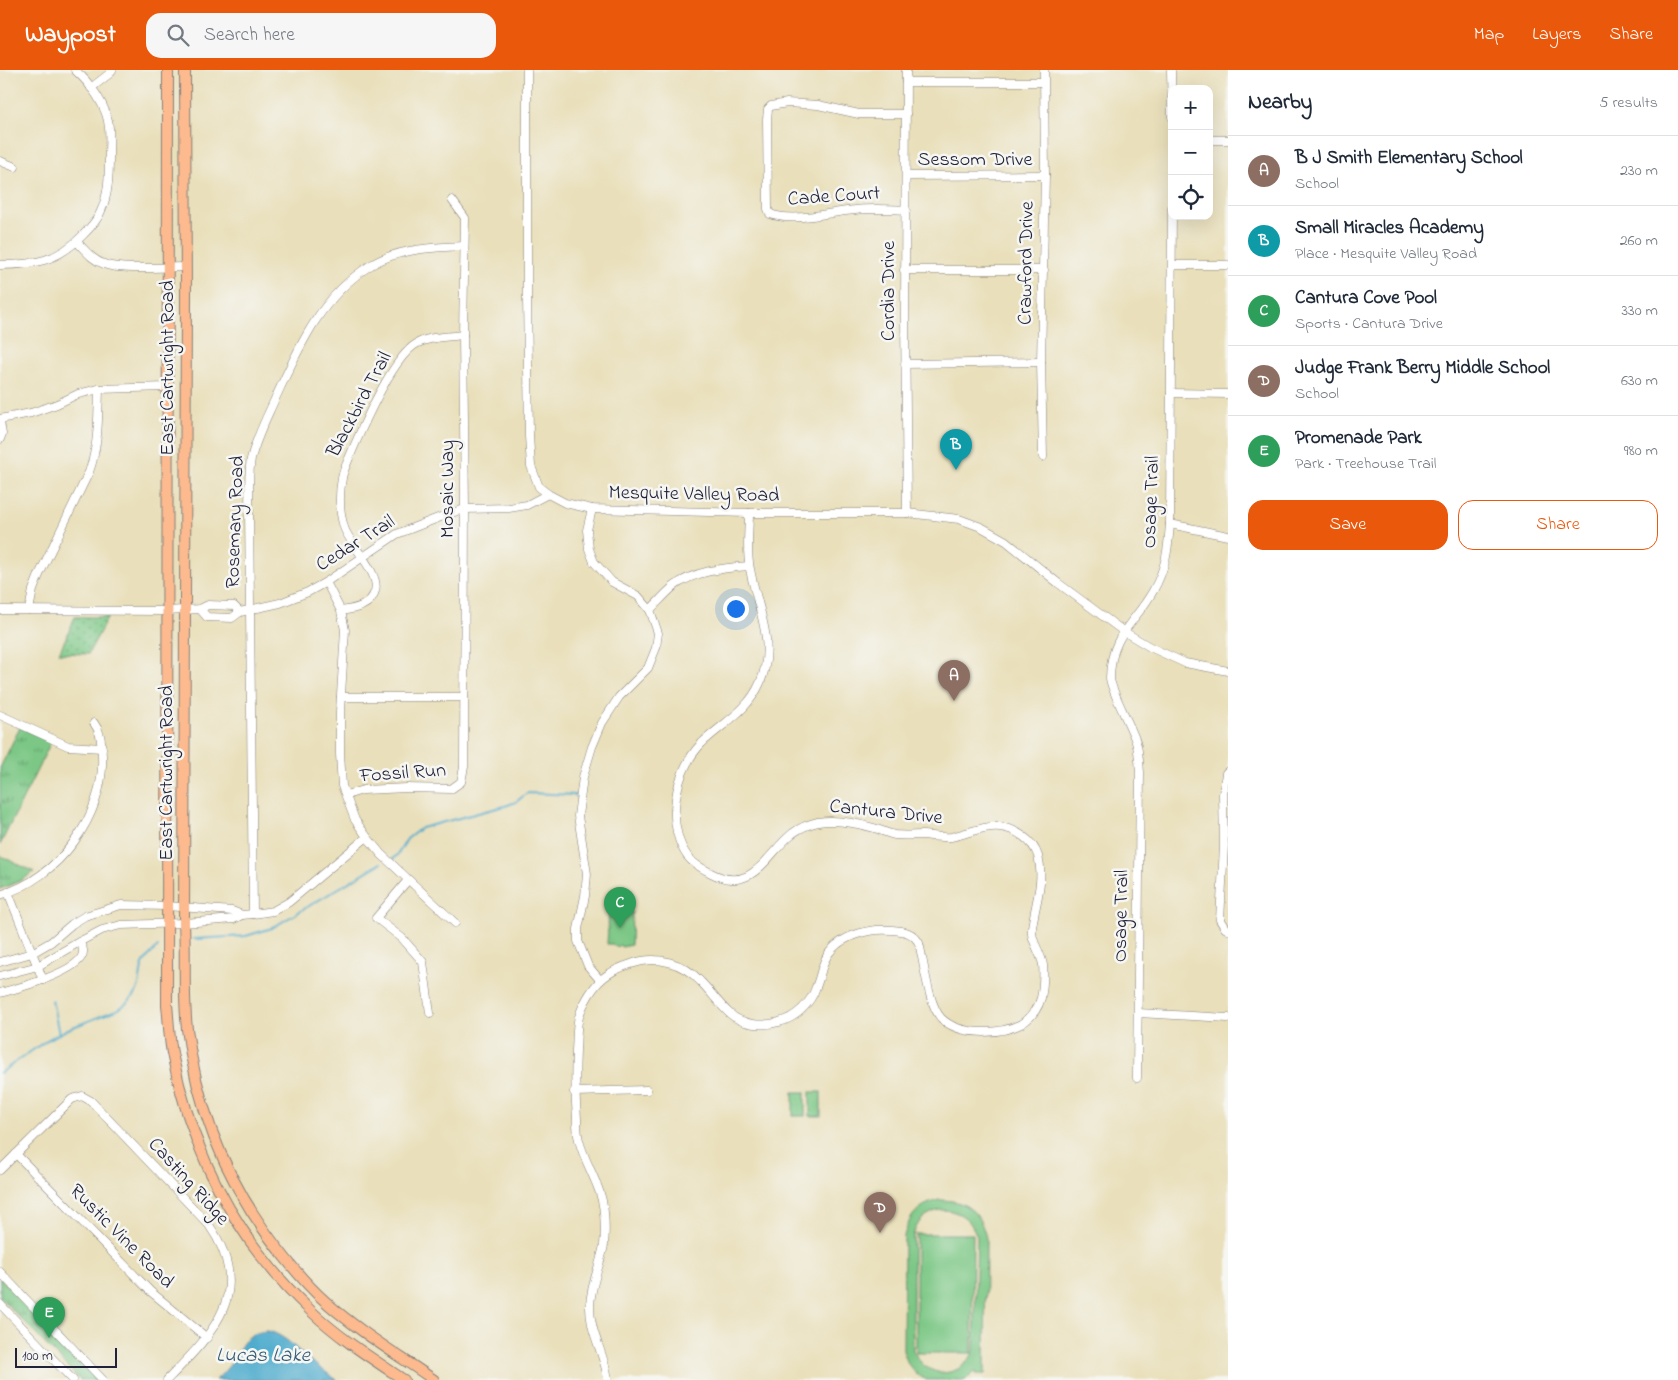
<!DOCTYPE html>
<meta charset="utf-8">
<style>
:root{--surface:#fff;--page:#f6f6f7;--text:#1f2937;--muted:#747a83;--line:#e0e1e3;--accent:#ea580c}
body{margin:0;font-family:"Indie Flower",sans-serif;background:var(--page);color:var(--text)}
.controls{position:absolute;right:15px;top:15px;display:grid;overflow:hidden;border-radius:10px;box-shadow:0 5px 20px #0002}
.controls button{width:45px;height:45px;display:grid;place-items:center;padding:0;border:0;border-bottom:1px solid var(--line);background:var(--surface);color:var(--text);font:25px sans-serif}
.scale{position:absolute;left:15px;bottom:12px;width:102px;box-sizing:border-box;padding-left:5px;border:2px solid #22223b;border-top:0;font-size:14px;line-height:18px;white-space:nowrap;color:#22223b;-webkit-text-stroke:4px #f6f6f2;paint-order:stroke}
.you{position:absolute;left:735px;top:538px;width:18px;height:18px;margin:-12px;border:4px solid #fff;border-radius:50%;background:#1a73e8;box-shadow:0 0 0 8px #1a73e833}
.badge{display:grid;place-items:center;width:32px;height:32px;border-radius:50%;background:var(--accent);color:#fff;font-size:16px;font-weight:700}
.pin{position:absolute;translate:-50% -41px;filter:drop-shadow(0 1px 2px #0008)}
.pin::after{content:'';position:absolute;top:26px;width:18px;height:15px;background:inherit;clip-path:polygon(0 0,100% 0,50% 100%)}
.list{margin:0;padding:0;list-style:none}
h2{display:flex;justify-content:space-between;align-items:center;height:65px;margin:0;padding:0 20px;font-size:21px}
h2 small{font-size:16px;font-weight:400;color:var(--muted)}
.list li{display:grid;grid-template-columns:32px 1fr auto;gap:15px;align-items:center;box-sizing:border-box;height:70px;padding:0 20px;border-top:1px solid var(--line)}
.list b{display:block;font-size:19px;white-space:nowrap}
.list p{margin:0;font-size:16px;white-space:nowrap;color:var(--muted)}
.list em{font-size:16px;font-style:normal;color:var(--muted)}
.actions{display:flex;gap:10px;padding:15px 20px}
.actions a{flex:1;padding:11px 0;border:1px solid var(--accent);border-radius:15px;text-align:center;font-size:18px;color:var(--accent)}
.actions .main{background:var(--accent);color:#fff}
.icon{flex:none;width:28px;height:28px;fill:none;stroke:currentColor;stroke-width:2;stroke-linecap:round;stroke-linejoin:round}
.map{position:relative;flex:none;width:1228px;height:1310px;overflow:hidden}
header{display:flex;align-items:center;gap:30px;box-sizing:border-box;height:70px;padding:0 25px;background:var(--accent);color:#fff}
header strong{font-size:24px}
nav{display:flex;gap:28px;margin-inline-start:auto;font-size:18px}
.search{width:350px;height:45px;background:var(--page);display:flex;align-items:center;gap:12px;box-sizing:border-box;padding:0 18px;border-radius:15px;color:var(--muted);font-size:19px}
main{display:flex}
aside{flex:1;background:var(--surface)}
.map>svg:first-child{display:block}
.grass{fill:url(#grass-dots);stroke:#4e7460}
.park{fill:url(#park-tufts);stroke:#4e7460}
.garden{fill:#7bc785;stroke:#4e7460;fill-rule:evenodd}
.water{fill:#4eabcd;stroke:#386684}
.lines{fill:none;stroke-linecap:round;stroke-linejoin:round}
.stream{stroke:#4eabcd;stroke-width:2}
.minor-casing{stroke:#86807a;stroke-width:9}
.major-casing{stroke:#86807a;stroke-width:12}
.minor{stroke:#fff;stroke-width:8}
.major{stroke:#fcba8e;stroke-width:10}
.labels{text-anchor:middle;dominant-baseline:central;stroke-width:5;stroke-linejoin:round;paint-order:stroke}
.street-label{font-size:20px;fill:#22223b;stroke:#f6f6f2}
.water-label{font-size:21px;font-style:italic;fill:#345975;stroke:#f6f6f2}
</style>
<header>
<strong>Waypost</strong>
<div class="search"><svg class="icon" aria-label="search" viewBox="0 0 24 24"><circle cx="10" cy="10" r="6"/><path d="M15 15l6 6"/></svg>Search here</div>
<nav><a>Map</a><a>Layers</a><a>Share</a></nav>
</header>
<main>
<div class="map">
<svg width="1228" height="1310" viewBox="0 0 1228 1310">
<defs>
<pattern id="grass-dots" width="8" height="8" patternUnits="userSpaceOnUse" patternTransform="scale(1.25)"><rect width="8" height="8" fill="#7bc785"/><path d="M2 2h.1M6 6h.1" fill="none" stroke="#64a16e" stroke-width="1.8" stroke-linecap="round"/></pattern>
<pattern id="park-tufts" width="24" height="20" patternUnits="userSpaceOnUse" patternTransform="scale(1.25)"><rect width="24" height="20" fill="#7bc785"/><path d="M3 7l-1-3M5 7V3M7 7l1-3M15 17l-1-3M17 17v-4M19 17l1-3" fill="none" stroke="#64a16e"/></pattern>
</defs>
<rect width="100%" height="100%" fill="#f6f6f2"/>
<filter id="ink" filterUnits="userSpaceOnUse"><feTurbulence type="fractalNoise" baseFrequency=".02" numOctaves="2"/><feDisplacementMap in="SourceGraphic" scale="10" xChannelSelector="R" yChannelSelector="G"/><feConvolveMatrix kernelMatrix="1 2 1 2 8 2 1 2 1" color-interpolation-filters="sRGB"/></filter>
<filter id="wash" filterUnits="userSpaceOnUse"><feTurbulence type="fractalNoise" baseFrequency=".0096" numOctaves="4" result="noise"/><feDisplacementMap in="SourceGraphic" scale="20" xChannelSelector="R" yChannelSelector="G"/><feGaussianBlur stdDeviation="1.12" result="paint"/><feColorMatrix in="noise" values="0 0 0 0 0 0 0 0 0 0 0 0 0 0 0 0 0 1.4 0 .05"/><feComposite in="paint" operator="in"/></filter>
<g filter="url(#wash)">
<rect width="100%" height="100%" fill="#e9dfba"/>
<!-- grass -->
<polygon class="grass" points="75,547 108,547 88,584 59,583"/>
<!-- park -->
<g class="park">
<polygon points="20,657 51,672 0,775 0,698"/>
<polygon points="0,784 1,786 34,802 22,810 0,819"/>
<polygon points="0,1208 99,1310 80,1310 0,1227"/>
</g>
<!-- garden -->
<g class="garden">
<polygon points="609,840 632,842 631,875 622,877 619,875 617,877 612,874 607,874"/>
<rect x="793" y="1022" width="12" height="24"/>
<rect x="810" y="1022" width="11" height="24"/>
<path d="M939 1130C966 1130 980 1141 986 1168L985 1304H976V1300L971 1306 963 1310H926L917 1305 908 1294 903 1280 904 1166C910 1145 917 1136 939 1130ZM940 1140C960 1140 971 1149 977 1167L974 1281C961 1310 926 1310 913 1280V1166C917 1151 925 1144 940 1140Z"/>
<polygon points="916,1164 973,1164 972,1283 916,1283"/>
</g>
<!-- water -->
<path class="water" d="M268 1261C285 1265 295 1278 308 1289 317 1296 327 1303 337 1310H216C222 1304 227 1299 232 1292 243 1274 244 1263 268 1261Z"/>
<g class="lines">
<!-- stream -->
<g class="stream">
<polyline points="392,790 398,784 407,769 421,758 505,736 516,732 527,723 576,725"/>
<polyline points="194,869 246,866 272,858 381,793"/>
<polyline points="52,930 59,964"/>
<path d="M0 1003 47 970 68 959 119 939C128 933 136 926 139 915 141 909 140 901 143 895 146 888 152 882 158 877"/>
</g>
</g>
</g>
<g filter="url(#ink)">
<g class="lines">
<defs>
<g id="minor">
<polyline points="527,0 527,226 529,366 531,396 539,417 548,424 565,433 592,439 749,443 907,443 959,449 981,457 1006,471 1058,513 1123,561 1150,577 1185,593 1228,601"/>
<polyline points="906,0 905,247 907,443"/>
<polyline points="1171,0 1172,47"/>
<polyline points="906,12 1043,12"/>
<polyline points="91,18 109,4 112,0"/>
<polyline points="1209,70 1228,70"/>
<polyline points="0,91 15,97"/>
<polyline points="906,106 1045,105"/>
<path d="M906 140C889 139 872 138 855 140 829 142 796 153 770 144L768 139 767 49 768 39 771 36 787 33 818 35 859 44H906"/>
<path d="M77 172C85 180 92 190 104 194 122 201 165 197 186 197"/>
<path d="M0 195C35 195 58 191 83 165 89 159 98 150 101 141 109 124 109 103 109 85 109 76 110 67 109 58 108 37 90 13 75 0"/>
<polyline points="1172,195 1228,195"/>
<polyline points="904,200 1044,200"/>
<polyline points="905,294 1041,292"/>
<polyline points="1171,323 1228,324"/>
<polyline points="0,349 31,343 57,334 78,324 99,319 167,317"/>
<polyline points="0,351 2,364 0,369"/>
<polyline points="1043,387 1041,292 1045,105 1044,0"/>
<polyline points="592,439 587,460 589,479 594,492 612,512 638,526 650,540 658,563 656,578 648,598 619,627 602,653 592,677 583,707 578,746 587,804 585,826 578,859 578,871 588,896 600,910"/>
<polyline points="1170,454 1228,466"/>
<polyline points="326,512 341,541 345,560 340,641 340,684 342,716 355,750 367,767 381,784 455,853"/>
<polyline points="200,539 207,547 232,548 240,542 280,533 308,522 326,512 397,464 451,443 465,439 509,438 527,435 548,424"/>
<polyline points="0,540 167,541 200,539 208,535 234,536 240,542"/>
<path d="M29 540 33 520 39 505 89 402C99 375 98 347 99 319"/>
<path d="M650 540C657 533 665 524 673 517 693 501 724 498 749 496"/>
<path d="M341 541C355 539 371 536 375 521 381 503 348 473 344 457 339 441 339 424 342 408 343 401 347 393 350 386 361 360 393 285 418 273 431 266 449 267 463 265"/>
<polyline points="341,627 464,627"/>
<polyline points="0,645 68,676 102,678"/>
<polyline points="1228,701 1226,703 1223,724 1224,776 1220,850 1225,858 1228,860"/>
<polyline points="346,725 363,720 407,718 451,719 461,712 464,697 465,439 463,265 465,148 452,130"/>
<polyline points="408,810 376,848 402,868 423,892 430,943"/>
<polyline points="8,822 43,910"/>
<path d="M0 825C58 809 105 746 102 686 101 672 102 664 94 653"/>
<path d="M253 844 249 435C250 420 248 404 251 389 256 368 266 349 275 329 299 277 320 227 371 195 399 178 432 178 464 176"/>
<polyline points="0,892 32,883 51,872 72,854 85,846 121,835 167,836 232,841 242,845 253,844 273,841 289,832 367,767"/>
<polyline points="0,906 38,896 79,872 102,860 121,855 184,853 234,849 242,845"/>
<path d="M0 923C15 919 83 901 83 882 84 879 81 875 79 872"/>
<polyline points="1138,943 1228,948"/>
<path d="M1137 1008 1140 702C1139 693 1139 681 1136 672 1132 658 1110 619 1110 608 1111 563 1134 555 1153 521 1166 498 1168 480 1170 454L1172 137"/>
<polyline points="574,1022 647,1020"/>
<polyline points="16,1084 150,1221 207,1268"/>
<path d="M0 1100 72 1029 82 1026 91 1031 209 1155C255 1222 214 1262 167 1310"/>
<polyline points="0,1202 103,1310"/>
<polyline points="0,1234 73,1310"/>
<path d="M608 1310C605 1284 589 1262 590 1235 591 1214 600 1196 604 1175 605 1165 605 1153 604 1143 602 1116 585 1095 579 1070 577 1063 577 1056 577 1049 575 1026 575 1003 576 980 577 969 576 957 579 947 580 942 583 936 585 932 596 911 608 901 631 894 656 885 683 892 701 912 711 922 719 934 729 943 742 955 762 957 779 952 796 948 811 933 816 917 820 908 821 899 825 890 836 866 868 858 892 860 904 861 913 862 919 873 924 892 928 934 941 948 959 966 999 965 1021 954 1031 948 1038 939 1041 928 1043 919 1044 904 1043 895 1041 882 1030 870 1032 858 1035 834 1045 810 1038 786 1033 770 1016 759 1000 757 984 755 967 764 951 767 942 768 932 766 923 765 914 765 904 766 895 765 888 764 881 760 874 758 856 753 837 749 818 752 809 754 800 758 793 763 766 784 753 825 711 803 703 799 693 794 688 787 678 774 674 754 675 739 676 715 685 690 702 673 723 653 748 641 760 613 777 574 757 538 750 499 746 481 749 461 749 443"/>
</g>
<g id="major">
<path d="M168 0 167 935C169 952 169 971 173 988 193 1086 237 1171 310 1240 338 1267 371 1288 404 1310"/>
<path d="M185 0 186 225 184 853C186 889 183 924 187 959 198 1046 230 1121 286 1189 298 1204 312 1220 327 1233 360 1262 398 1285 434 1310"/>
</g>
</defs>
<!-- minor casing -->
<use href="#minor" class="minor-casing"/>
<!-- major casing -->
<use href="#major" class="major-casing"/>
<!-- minor -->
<use href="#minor" class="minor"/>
<!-- major -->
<use href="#major" class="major"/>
</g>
</g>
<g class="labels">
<!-- street labels -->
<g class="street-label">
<text x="975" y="90">Sessom Drive</text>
<text transform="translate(834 127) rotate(-4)">Cade Court</text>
<text transform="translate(1027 193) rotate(-89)">Crawford Drive</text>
<text transform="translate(889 221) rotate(-90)">Cordia Drive</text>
<text transform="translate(168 298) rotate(-90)">East Cartwright Road</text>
<text transform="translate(360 335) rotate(-62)">Blackbird Trail</text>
<text transform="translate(448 419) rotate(-90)">Mosaic Way</text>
<text transform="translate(694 425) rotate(1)">Mesquite Valley Road</text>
<text transform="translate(1152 432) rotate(-88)">Osage Trail</text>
<text transform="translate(236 452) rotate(-88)">Rosemary Road</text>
<text transform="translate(356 474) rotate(-32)">Cedar Trail</text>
<text transform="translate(167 703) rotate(-90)">East Cartwright Road</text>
<text transform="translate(403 704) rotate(-4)">Fossil Run</text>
<text transform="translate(886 743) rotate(6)">Cantura Drive</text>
<text transform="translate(1122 846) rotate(-89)">Osage Trail</text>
<text transform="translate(188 1112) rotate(48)">Casting Ridge</text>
<text transform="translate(121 1167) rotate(45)">Rustic Vine Road</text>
</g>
<!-- water labels -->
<g class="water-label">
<text x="263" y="1286">Lucas Lake</text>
</g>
</g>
</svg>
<div class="controls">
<button>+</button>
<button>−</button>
<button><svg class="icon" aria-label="locate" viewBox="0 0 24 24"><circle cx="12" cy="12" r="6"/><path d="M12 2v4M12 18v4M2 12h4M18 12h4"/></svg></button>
</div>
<div class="scale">100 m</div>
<div class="you"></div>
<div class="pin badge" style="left:954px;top:631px;background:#8d6e63">A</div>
<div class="pin badge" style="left:956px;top:400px;background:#0f9aa8">B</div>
<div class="pin badge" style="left:620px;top:858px;background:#2e9e5b">C</div>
<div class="pin badge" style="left:880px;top:1163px;background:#8d6e63">D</div>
<div class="pin badge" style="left:49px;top:1268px;background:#2e9e5b">E</div>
</div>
<aside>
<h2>Nearby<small>5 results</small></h2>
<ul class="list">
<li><span class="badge" style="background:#8d6e63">A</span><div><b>B J Smith Elementary School</b><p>School</p></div><em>230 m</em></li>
<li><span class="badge" style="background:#0f9aa8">B</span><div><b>Small Miracles Academy</b><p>Place · Mesquite Valley Road</p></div><em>260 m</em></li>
<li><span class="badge" style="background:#2e9e5b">C</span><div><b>Cantura Cove Pool</b><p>Sports · Cantura Drive</p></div><em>330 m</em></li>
<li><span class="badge" style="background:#8d6e63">D</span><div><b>Judge Frank Berry Middle School</b><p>School</p></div><em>630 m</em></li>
<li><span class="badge" style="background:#2e9e5b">E</span><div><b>Promenade Park</b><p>Park · Treehouse Trail</p></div><em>980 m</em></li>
</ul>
<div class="actions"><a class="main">Save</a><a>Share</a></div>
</aside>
</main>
